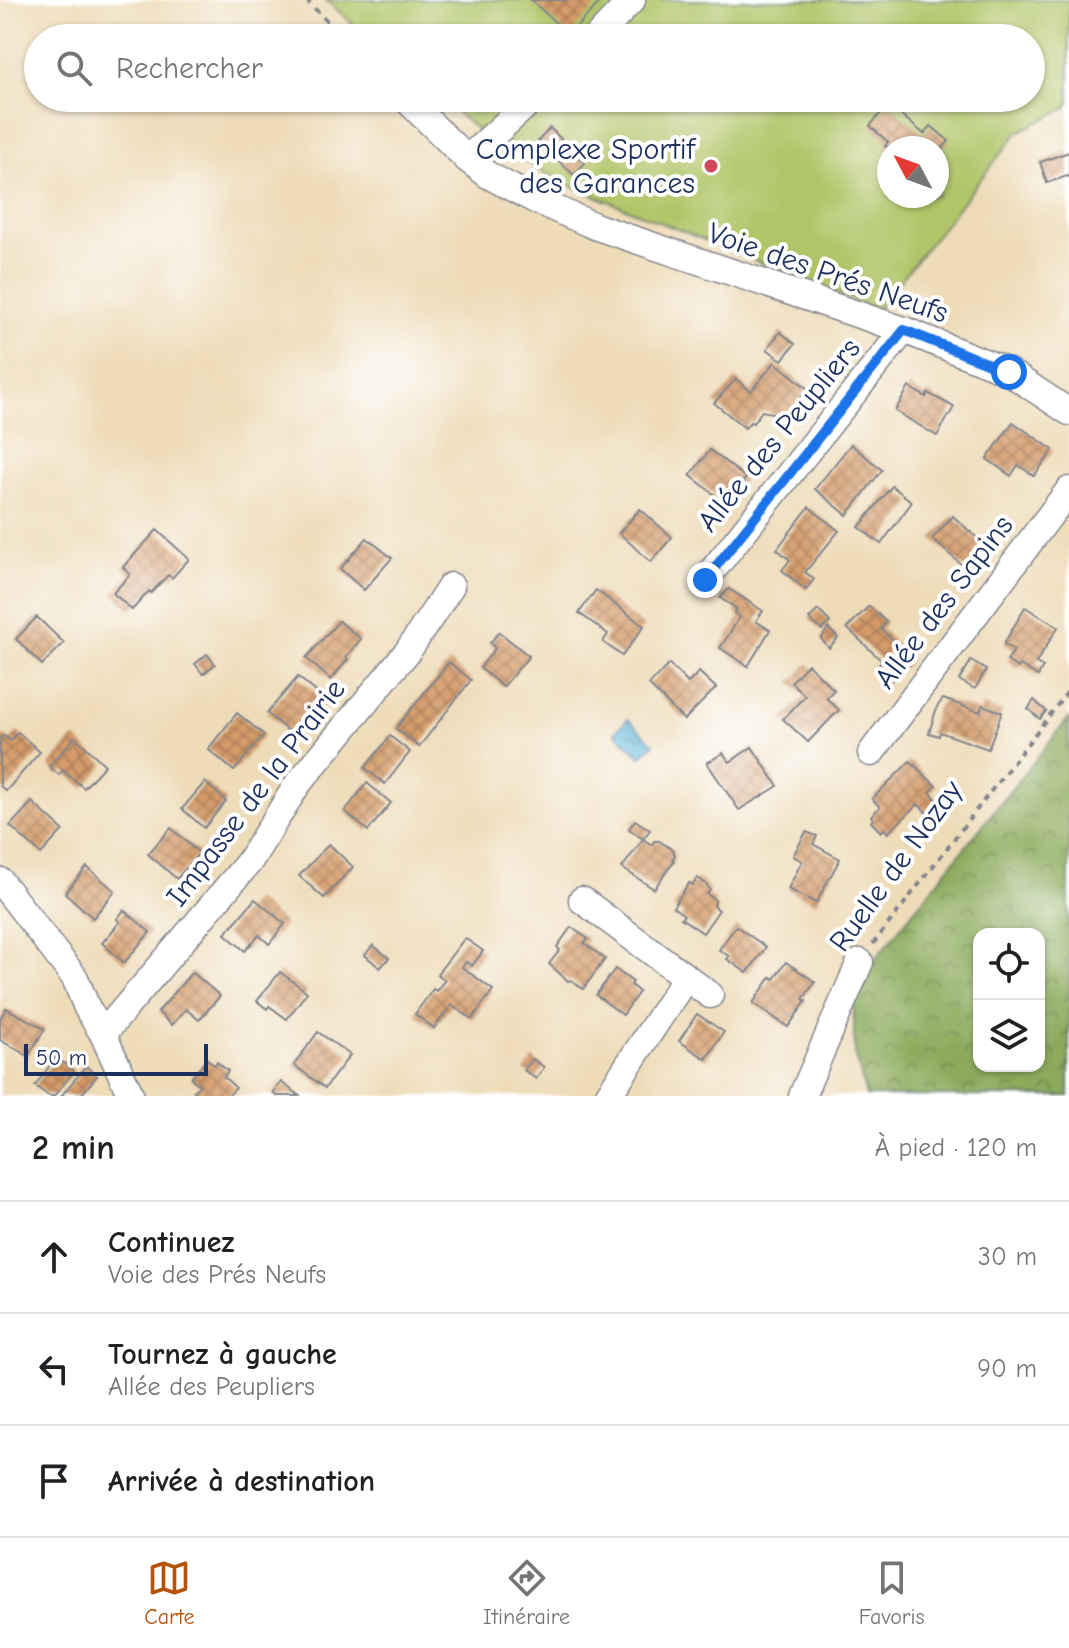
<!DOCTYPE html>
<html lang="fr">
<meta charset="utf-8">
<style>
:root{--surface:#fff;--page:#f2f2f2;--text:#202124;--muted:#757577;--line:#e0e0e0;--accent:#b45309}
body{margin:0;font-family:"Comic Neue",sans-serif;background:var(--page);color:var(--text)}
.controls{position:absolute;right:24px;bottom:24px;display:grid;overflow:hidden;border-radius:16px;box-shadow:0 2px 6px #0004}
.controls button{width:72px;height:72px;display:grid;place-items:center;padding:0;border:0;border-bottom:2px solid var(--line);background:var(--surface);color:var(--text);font:40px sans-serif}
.compass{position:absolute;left:877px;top:136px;width:72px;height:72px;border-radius:50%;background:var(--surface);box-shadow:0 2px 6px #0004;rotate:311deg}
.scale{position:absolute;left:24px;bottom:20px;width:184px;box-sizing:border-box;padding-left:8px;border:4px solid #1b2f5e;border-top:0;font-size:22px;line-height:28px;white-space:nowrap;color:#1b2f5e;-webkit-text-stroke:6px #fff;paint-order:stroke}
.stop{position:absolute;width:24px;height:24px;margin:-18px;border:6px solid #1a73e8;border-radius:50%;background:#fff}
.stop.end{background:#1a73e8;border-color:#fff;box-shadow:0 2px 8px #0008}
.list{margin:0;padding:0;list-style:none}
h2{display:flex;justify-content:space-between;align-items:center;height:104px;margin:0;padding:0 32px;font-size:34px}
h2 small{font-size:26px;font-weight:400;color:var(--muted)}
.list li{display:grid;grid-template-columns:52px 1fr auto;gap:24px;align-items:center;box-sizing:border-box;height:112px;padding:0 32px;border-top:2px solid var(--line)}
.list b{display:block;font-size:30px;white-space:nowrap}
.list p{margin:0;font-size:26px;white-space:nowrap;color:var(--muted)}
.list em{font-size:26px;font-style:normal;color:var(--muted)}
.icon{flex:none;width:44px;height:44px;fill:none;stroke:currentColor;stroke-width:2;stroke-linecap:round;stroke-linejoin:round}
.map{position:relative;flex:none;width:1069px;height:1096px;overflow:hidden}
.search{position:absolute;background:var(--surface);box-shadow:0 2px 6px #0004;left:24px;right:24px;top:24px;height:88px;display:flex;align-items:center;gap:20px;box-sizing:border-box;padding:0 28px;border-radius:44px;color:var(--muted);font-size:30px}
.sheet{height:440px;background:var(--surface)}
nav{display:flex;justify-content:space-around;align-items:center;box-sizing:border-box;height:112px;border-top:2px solid var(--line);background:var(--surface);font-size:22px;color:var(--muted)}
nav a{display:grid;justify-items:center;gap:4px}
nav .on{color:var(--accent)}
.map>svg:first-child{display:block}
.forest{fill:url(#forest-crowns);stroke:#546c5d;stroke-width:2;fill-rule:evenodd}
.pitch{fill:#b1c468;stroke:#667a63;stroke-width:2;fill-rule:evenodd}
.water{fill:url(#water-ripples);stroke:#3a709a;stroke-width:2}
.building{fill:url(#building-cross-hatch)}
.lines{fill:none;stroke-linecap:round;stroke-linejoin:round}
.minor-casing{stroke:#84868c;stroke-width:29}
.path{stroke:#84868c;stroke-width:4;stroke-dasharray:6 6;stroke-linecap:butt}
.minor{stroke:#fff;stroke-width:26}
.route{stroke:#1a73e8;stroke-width:10}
.poi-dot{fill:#d1495b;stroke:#fff;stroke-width:3}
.labels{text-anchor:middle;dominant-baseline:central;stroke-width:8;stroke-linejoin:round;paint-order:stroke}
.poi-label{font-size:30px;fill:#1b2f5e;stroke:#fff;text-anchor:end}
.street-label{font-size:30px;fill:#1b2f5e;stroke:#fff}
</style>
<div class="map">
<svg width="1069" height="1096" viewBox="0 0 1069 1096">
<defs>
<pattern id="forest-crowns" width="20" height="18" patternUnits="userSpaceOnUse" patternTransform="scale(2)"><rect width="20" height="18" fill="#8caa5c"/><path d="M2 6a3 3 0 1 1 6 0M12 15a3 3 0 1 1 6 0" fill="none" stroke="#728b4f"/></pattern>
<pattern id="water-ripples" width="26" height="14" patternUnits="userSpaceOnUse" patternTransform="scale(2)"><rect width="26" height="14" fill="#59b2d6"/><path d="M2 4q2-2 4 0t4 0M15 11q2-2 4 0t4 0" fill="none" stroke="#4991b1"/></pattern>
<pattern id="building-cross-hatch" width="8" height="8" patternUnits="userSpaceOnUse" patternTransform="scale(2)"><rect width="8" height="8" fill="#d59b69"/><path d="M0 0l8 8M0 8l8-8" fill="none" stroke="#ac7f5a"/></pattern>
</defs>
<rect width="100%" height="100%" fill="#fff"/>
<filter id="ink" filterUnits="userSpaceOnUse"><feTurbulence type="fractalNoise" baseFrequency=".0125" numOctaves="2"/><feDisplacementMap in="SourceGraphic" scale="16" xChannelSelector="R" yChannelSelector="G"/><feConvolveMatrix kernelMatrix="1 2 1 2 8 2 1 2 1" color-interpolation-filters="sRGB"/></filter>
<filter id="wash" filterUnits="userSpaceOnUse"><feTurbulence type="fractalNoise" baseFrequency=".006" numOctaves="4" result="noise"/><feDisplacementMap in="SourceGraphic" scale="32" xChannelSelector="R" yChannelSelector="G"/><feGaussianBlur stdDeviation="1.8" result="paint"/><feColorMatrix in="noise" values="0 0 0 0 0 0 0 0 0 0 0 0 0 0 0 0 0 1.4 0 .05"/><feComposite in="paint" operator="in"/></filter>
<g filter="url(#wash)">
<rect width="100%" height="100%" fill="#eedcb9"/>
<!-- forest -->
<path class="forest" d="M1069 718V1096H866L855 1053 853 996 875 959ZM979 934H1039V1066H979Z"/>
<!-- pitch -->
<path class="pitch" d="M326 0H1069V103L1066 108 1018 132 877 310 566 184 499 148 439 98H1031V38H369ZM889 148H937V196H889Z"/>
<!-- water -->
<polygon class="water" points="628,719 654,744 641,757 615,732"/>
<g id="blocks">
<!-- building -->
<g class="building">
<polygon points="531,0 602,0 569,35"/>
<polygon points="888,104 924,134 931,126 949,141 937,155 937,148 888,148 885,146 888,142 870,126"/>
<polygon points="550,128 585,163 574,175 538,141"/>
<polygon points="1069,152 1069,177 1067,176 1047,183 1040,162"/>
<polygon points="780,332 795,344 782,360 767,349"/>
<polygon points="775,362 808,389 781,422 772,413 762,411 753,423 750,422 745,428 714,403 736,379 751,391"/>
<polygon points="909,387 926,397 928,393 954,407 937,436 895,411"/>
<polygon points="1013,422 1053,450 1034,476 1018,465 1011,476 987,459"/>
<polygon points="851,444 882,470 847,515 815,489"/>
<polygon points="710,450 746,478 725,503 690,475"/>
<polygon points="892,486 912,502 881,544 859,527"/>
<polygon points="809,507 839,531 805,572 814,579 806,590 782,570 790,560 777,549"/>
<polygon points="640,509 672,537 651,562 619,533"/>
<polygon points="953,516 988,548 969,571 932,539"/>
<polygon points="157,530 189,559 172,578 168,575 151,593 149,591 132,610 113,593 130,575 123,567"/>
<polygon points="367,538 392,558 364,590 340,569"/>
<polygon points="729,589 763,611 756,621 770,630 748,666 720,648 740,617 734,613 737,609 720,598"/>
<polygon points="596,590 644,626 622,656 603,642 608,634 579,613"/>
<polygon points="869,606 886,622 881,629 903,649 901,650 911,660 892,680 878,666 882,661 847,628"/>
<polygon points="1025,607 1058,627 1036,663 1043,667 1038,676 1020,665 1018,668 1007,661 1014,650 1004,644"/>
<polygon points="818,610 830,622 822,630 809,619"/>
<polygon points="37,617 64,643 42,665 16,639"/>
<polygon points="339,621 361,639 346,657 348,659 331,680 306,658"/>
<polygon points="828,628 838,638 829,648 821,639"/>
<polygon points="499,632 529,656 503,687 480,668 495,648 490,643"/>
<polygon points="207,654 215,664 203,674 195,664"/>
<polygon points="971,661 986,670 975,689 959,680"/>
<polygon points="449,662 471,680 419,747 396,728"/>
<polygon points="669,664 688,683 699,672 716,688 684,720 649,685"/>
<polygon points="808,664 834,690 826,698 839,710 808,742 783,719 805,696 791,682"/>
<polygon points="298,677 327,701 296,738 267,713"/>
<polygon points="943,699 980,712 982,705 1002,712 988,749 940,732 939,736 929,733 937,707"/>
<polygon points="1034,700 1046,711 1040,719 1028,709"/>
<polygon points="237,713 264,735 234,771 208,749"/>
<polygon points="18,732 40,752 6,791 0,786 0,739 4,735 10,741"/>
<polygon points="390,736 410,752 385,784 365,768"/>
<polygon points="75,737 105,765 84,788 63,770 59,775 49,766"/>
<polygon points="752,747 778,786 739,810 707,763 723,753 730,762"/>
<polygon points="910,761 936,786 930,792 939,802 927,813 918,804 888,833 884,829 881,832 871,822 873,819 871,816 880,807 872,799"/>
<polygon points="205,782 226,801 204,828 182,809"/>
<polygon points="367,783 391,803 368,831 345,811"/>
<polygon points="32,802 63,830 41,854 10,826"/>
<polygon points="635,820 650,830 643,839 629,829"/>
<polygon points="171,828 199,853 177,879 148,854"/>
<polygon points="806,832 817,836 813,844 840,859 816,903 788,889 802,861 793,856"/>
<polygon points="643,839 652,845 654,841 659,841 673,850 675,856 672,859 674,861 654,889 622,868"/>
<polygon points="329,844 353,867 324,898 299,876"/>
<polygon points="87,867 115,891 93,918 65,893"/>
<polygon points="698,878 706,884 710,890 707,894 715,900 714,906 719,910 703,933 681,918 684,915 673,907 689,883 693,885"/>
<polygon points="255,899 285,924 269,944 259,935 245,951 225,934"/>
<polygon points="124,910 150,932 124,963 102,943 120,922 117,919"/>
<polygon points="736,926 766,947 747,973 727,959 729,956 719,950"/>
<polygon points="571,927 588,939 584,943 605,959 583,989 571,980 568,981 549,964 560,950 557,947"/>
<polygon points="465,938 483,951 472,966 466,962 462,967 493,990 472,1019 451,1005 434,1028 415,1014 433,989 436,991 445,980 437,974"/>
<polygon points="373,945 389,958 380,968 365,955"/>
<polygon points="786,962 815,982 803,999 806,1001 788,1027 753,1003 771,977 774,979"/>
<polygon points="615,969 633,982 631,985 639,992 623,1015 596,995"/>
<polygon points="192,972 220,996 199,1020 186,1009 172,1025 158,1012"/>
<polygon points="280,972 307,992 287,1019 269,1006 267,1009 257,1001"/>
<polygon points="6,1008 45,1029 28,1056 0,1040 0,1019"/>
<polygon points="697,1014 724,1032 706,1059 679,1041"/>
<polygon points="318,1032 350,1055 325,1088 294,1065"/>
<polygon points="56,1057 74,1071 54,1096 49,1096 35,1086"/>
<polygon points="207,1059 214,1065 217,1062 228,1071 224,1077 236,1088 228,1096 199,1096 194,1091 200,1085 191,1078"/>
<polygon points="533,1059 544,1067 536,1079 524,1070"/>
<polygon points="86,1066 97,1076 80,1096 61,1096"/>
<polygon points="281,1082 300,1096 276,1096 273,1093"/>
</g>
</g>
</g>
<g filter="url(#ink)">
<use href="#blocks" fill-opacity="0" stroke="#84868c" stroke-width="2"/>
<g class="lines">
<defs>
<g id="minor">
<polyline points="596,38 632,0"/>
<polyline points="405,98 467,159 488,175 535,200 597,227 904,330 1009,372 1069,412"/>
<polyline points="467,159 534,98"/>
<polyline points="705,580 904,330"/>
<polyline points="871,753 1069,490"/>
<polyline points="0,881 75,978 87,1008 103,1034 131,1096"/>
<polyline points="582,900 710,995"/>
<polyline points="103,1034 249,862 297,785 408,651 451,586"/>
<polyline points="608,1096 686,977"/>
<polyline points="802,1096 860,962"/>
</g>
</defs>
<!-- minor casing -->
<use href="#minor" class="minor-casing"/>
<!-- path -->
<g class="path">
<polyline points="306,0 344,38"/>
<polyline points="873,944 1069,690"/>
</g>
<!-- minor -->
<use href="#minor" class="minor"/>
</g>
</g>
<g class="lines" filter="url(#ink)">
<!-- route -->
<polyline class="route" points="705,580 904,330 1009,372"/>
</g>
<!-- markers -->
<circle class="poi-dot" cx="711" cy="166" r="8"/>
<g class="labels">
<!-- poi labels -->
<g class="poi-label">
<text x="695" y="149">Complexe Sportif<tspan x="695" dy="34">des Garances</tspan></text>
</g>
<!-- street labels -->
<g class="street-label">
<text transform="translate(828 273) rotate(19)">Voie des Prés Neufs</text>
<text transform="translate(779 435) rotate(-51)">Allée des Peupliers</text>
<text transform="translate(944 602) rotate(-53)">Allée des Sapins</text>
<text transform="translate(256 793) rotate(-53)">Impasse de la Prairie</text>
<text transform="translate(896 866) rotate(-54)">Ruelle de Nozay</text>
</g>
</g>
</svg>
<div class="controls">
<button><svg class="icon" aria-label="locate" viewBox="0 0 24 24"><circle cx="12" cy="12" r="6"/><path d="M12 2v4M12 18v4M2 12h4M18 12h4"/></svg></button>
<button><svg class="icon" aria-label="layers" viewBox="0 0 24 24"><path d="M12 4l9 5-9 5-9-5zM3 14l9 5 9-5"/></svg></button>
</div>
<svg class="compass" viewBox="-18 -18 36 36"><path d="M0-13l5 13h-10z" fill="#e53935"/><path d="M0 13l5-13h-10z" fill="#757577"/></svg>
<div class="scale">50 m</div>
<div class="stop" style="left:1009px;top:372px"></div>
<div class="stop end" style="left:705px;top:580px"></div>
<div class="search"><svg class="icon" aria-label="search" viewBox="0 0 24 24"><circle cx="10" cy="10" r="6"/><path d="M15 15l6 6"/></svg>Rechercher</div>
</div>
<section class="sheet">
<h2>2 min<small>À pied · 120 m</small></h2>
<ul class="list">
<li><svg class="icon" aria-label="ahead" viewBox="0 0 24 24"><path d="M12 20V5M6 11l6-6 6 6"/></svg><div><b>Continuez</b><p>Voie des Prés Neufs</p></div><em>30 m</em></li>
<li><svg class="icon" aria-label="left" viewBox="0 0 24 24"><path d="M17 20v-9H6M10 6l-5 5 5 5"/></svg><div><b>Tournez à gauche</b><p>Allée des Peupliers</p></div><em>90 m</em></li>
<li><svg class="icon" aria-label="arrive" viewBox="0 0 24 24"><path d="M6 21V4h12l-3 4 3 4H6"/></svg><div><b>Arrivée à destination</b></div></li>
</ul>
</section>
<nav>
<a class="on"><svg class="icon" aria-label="map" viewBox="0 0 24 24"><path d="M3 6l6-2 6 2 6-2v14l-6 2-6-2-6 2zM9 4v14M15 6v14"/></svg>Carte</a>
<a><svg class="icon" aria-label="directions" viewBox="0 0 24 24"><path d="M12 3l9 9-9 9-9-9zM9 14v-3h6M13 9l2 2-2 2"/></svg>Itinéraire</a>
<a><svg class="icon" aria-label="saved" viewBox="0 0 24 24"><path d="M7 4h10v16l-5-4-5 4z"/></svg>Favoris</a>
</nav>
